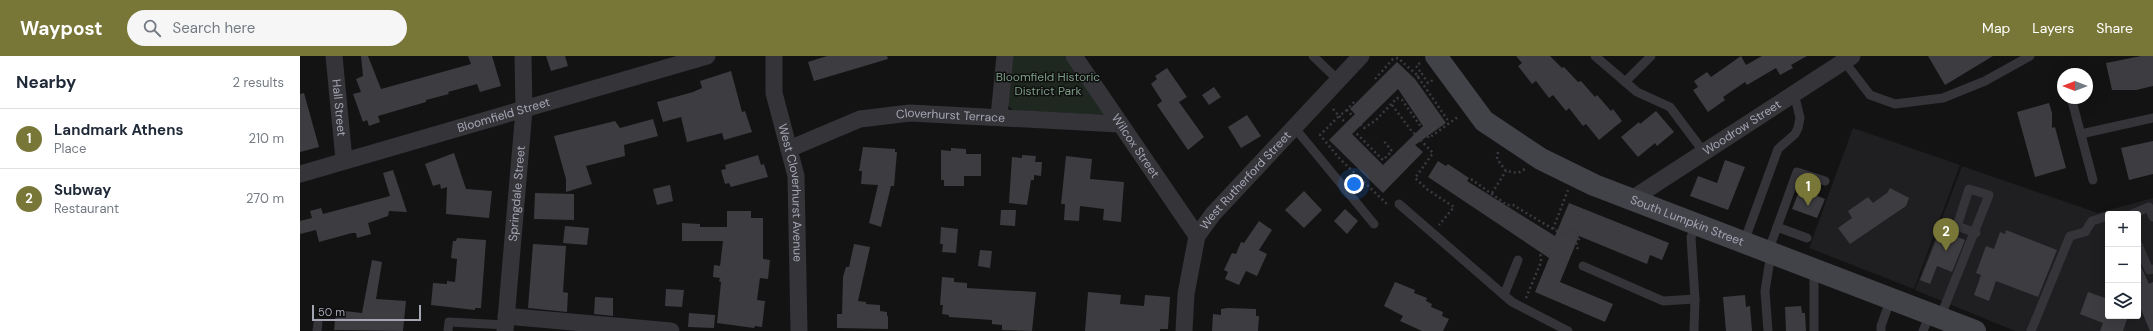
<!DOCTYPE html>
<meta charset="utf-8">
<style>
:root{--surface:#fff;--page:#f6f6f7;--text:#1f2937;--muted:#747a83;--line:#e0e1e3;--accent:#797737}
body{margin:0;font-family:"DM Sans",sans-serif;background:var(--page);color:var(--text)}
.controls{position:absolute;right:12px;bottom:12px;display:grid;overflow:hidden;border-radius:4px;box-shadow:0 4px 16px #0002}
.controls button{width:36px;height:36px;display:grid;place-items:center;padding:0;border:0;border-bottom:1px solid var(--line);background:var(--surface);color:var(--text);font:20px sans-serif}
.compass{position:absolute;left:1757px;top:12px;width:36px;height:36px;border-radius:50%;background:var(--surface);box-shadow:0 4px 16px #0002;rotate:270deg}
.scale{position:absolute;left:12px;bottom:10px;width:109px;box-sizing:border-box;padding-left:4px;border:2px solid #a5a6b4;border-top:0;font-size:11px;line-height:14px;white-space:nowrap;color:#a5a6b4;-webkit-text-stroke:3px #0e0e0f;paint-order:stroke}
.you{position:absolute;left:1054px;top:128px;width:14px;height:14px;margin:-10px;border:3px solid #fff;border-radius:50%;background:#1a73e8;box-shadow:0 0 0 6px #1a73e833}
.badge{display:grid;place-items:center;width:26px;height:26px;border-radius:50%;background:var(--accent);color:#fff;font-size:13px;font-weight:700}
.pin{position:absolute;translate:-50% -33px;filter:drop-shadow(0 1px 2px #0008)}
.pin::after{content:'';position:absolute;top:21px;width:14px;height:12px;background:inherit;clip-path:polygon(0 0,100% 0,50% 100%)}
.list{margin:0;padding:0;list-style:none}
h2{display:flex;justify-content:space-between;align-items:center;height:52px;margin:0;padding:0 16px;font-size:17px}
h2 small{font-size:13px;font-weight:400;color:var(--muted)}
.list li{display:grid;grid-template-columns:26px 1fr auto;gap:12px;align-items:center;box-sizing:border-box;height:60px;padding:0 16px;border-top:1px solid var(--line)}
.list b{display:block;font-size:15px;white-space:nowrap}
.list p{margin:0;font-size:13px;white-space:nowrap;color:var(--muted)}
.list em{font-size:13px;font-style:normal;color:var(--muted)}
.icon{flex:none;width:22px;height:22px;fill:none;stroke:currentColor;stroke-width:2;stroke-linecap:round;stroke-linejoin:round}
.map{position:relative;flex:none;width:1853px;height:275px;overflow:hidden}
header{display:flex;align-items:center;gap:24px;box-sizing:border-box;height:56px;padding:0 20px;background:var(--accent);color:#fff}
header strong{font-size:19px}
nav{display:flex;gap:22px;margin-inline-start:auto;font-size:14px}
.search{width:280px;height:36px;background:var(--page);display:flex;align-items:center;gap:10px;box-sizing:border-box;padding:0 14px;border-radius:22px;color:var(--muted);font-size:15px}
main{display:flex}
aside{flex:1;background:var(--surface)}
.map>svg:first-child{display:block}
.built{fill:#1f1f21;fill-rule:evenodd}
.green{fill:#1f2721}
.building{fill:#3d3d41;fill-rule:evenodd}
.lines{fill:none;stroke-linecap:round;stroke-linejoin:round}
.path{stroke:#3a3a40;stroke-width:2.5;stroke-dasharray:2 3;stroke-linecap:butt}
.service{stroke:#343439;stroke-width:9}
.minor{stroke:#343439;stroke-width:17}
.secondary{stroke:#424249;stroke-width:22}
.labels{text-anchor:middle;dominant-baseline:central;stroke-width:3;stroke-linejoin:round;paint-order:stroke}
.park-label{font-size:12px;fill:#7d9e87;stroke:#0e0e0f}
.street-label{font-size:12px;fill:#a5a6b4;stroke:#0e0e0f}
</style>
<header>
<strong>Waypost</strong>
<div class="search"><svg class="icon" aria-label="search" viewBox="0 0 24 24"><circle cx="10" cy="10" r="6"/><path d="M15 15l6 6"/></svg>Search here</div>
<nav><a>Map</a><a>Layers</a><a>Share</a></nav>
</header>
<main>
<aside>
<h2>Nearby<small>2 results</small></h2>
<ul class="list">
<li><span class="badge">1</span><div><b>Landmark Athens</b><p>Place</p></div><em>210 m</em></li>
<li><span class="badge">2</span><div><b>Subway</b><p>Restaurant</p></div><em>270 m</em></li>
</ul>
</aside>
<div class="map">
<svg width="1853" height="275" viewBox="0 0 1853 275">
<rect width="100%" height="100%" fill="#131314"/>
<!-- built -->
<g class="built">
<polygon points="1553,72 1660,109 1614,233 1509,192"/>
<path d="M1662 110 1798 157 1853 142V275H1715L1615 234ZM1808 158H1838V260H1808Z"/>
</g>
<!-- green -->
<polygon class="green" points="712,0 765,0 805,59 713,54 707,49"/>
<!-- building -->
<g class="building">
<polygon points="61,0 68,0 81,33 171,8 168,0 192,0 201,30 180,36 177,28 148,36 149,38 126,44 126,46 78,60 80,66 69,70 67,64 63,66 53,38 61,36 56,23 63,20"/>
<polygon points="246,0 265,0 268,10 251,15"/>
<polygon points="527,0 587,0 588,3 514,25 508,6"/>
<polygon points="1216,0 1250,0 1262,12 1264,11 1278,26 1281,25 1295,41 1297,39 1311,55 1313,53 1322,65 1299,84 1286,68 1283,70 1269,52 1266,55 1253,39 1249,42 1236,25 1232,28 1218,10 1222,7"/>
<polygon points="1441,0 1446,9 1462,0 1507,0 1491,9 1493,12 1480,19 1476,12 1447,29 1445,26 1423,41 1425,44 1408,56 1393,34 1398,31 1394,25 1407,16 1411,21"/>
<polygon points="1628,0 1693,0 1645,29"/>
<polygon points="1841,0 1853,0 1853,30 1836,34 1812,34 1806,7"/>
<path d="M1097 6 1115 23 1146 67 1115 89 1123 96 1083 137 1029 84 1055 58 1050 53ZM1098 33 1123 70 1083 109 1052 78Z"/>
<polygon points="867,12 887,41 879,46 904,81 888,94 857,49 862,45 851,28 857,23 855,20"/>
<polygon points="431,15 442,56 445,55 452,76 424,84 422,77 387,86 381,61 363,66 357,46 393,36 402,32 400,25"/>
<polygon points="914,31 921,41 909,49 902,39"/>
<polygon points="4,37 19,91 0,96 0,38"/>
<polygon points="1749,47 1752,57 1752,72 1755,71 1766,112 1735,121 1717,56"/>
<polygon points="1356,55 1374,76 1357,90 1355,87 1338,101 1321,81 1339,66 1340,68"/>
<polygon points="947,59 961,80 941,92 928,71"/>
<polygon points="353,63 358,80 324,89 325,100 286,110 292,128 266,136 266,123 254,80 315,65 320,72"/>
<polygon points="1853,85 1853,118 1829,124 1821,92"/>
<polygon points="563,91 595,93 595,96 597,96 594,130 591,130 581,171 569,167 578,129 561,128 562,115 559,115"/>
<polygon points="651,92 666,93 666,98 681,98 681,120 664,120 664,130 644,130 644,124 641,124 641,94 651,95"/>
<polygon points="154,97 166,133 192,135 189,162 146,158 147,131 141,133 140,128 133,130 125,108"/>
<polygon points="458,99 461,109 464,108 468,121 431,131 429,127 425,128 421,114 426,113 425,109"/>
<polygon points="722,99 736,100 735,106 742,106 741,120 734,119 734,124 731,124 727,149 709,147 712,101 722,102"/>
<polygon points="766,100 792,103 790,123 824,126 821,166 803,164 804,153 780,150 779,165 764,164 765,148 761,148"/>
<polygon points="1425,104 1445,111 1428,154 1390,140 1398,120 1417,127"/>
<polygon points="1138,105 1146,110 1148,108 1169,122 1167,125 1255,180 1269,147 1369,187 1362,204 1350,199 1347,208 1279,180 1260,226 1313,248 1305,266 1235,236 1249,202 1128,121"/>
<polygon points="93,114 107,156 89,155 88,160 68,167 71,178 57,182 56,177 52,177 19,186 16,174 0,178 0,165 12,162 10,155 21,152 23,158 90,140 83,117"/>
<polygon points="370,129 373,145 357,149 353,133"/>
<polygon points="1590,132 1609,142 1606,150 1550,188 1538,172 1552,162 1548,155 1568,141 1573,147 1587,137"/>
<polygon points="1500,133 1525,143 1517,162 1492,153"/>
<polygon points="1004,135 1022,154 1004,172 985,154"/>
<polygon points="235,137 274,138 274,164 234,163"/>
<polygon points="1045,153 1058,165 1047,178 1034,165"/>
<polygon points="701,154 716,154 715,170 700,169"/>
<polygon points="427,155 451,155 451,162 463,162 463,203 470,204 468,223 460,222 457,244 465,245 462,271 455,270 454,272 417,267 421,226 419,225 420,222 413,221 414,209 420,210 423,185 382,185 382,167 400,168 400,171 427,171"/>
<polygon points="959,165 972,174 959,194 967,198 957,220 946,215 939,229 925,223 928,216 924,214 932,197 936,198 941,186 944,187"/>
<polygon points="265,170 289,172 287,189 263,187"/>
<polygon points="641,171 658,173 656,197 642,196 643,188 640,188"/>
<polygon points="1640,174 1665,184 1652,216 1637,210 1630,228 1620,224"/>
<polygon points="1706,174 1757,194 1738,241 1696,225 1689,245 1674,239 1681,219 1676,217 1686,190 1694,193 1700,176 1705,178"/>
<polygon points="157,182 186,184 181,252 175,252 175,254 131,249 133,227 147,228 147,225 155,226 157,203 151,202 153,185 156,185"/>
<polygon points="233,188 266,190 263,236 268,237 267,256 228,252"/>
<polygon points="554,188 570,191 558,245 566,246 566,248 580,249 580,255 587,256 587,260 588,260 588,273 537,272 537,258 542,258 543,221 546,211 549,211"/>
<polygon points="680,194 692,195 690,212 678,210"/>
<polygon points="72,204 82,206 76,243 106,245 103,275 34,274 36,254 62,257"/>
<polygon points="1838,204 1849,228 1853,226 1853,275 1850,275 1838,246"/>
<polygon points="642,221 654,222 654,226 667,227 667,232 736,236 732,275 702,274 702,269 692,268 692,264 649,261 649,259 642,258 643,249 640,249"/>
<polygon points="1095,226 1115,234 1114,237 1127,242 1126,245 1132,248 1131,251 1143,256 1142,260 1149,263 1143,275 1122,275 1100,265 1103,260 1084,250"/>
<polygon points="366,233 384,234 382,251 365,250"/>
<polygon points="788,236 821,239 820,248 844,250 845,239 870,241 868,273 860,273 860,275 785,275"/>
<polygon points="1788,236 1808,243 1808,260 1828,260 1823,275 1800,275 1803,267 1780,258"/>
<polygon points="1445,239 1446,251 1450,250 1452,275 1426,275 1423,241"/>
<polygon points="295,241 313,242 313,260 294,258"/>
<polygon points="1501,250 1502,257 1505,257 1506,275 1486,275 1485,251"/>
<polygon points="928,252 956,253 956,260 959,260 958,275 912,275 913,258 921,259 921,253"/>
<polygon points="389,257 415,259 414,272 388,271"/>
</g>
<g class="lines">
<!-- path -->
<g class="path">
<polyline points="1120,7 1116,10 1122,18"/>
<polyline points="1117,21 1122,18 1128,27 1133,24"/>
<polyline points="1075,23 1093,3 1098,2 1116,18 1149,66"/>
<polyline points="1054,46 1047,54 1064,72 1076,64 1097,42 1102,44 1129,82 1159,60"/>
<polyline points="1092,49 1110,73 1133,97 1115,122 1128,134 1154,151 1139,169"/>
<polyline points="1033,53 1039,60 1020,79 1040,103 1088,149"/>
<polyline points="1047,54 1039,60 1083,104 1092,95 1083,84"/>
<polyline points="1198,96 1197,103 1206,115 1218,117 1225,113"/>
<polyline points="1171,123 1207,149 1213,149 1253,173 1278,185"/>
<polyline points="1192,137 1206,115"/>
<polyline points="1253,173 1268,134"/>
<polyline points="1278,193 1276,189 1280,181 1260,173 1261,170 1282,178"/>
<polyline points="1226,242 1241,206 1241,200 1239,197"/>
</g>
<!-- service -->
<g class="service">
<polyline points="1013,0 1038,24"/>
<polyline points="1295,0 1337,36 1370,51 1403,95"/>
<polyline points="1544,5 1570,39 1595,48 1643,42 1685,25 1730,0"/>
<polyline points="1325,26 1351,0"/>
<polyline points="1772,45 1793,124"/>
<polyline points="994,71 1074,168"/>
<polyline points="1781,78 1853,62"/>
<polyline points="1099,148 1212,246 1268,275"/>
<polyline points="1832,158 1849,151 1853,161"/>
<polyline points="1477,171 1507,182"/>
<polyline points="1444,186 1478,93 1495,78 1498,72 1500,62 1494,37"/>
<polyline points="1838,189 1849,214 1853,213"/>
<polyline points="1468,196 1497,116 1525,125"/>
<polyline points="1283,210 1363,245 1395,243"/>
<polyline points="1514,212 1514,275"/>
<polyline points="1204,239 1218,204"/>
<polyline points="1640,262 1689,139 1669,133 1657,170 1676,177"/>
<polyline points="17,275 18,267"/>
<polyline points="148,275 149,266 206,269"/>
<polyline points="1394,275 1395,243 1391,181 1398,168"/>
<polyline points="1468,275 1465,235 1471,197"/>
<polyline points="1581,275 1581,270 1591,242"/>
<polyline points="1623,275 1630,258"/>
<polyline points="1731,275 1770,180 1785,176 1792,165 1808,160"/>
</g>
<!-- minor -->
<g class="minor">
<path id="s1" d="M34 0 44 104"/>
<path id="s2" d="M474 0V37L496 120 499 275"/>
<path id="s3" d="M774 0 897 180"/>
<polyline points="699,60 705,0"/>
<path id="s4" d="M489 93 560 63 610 57 819 68"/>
<path id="s5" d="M0 118 407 0"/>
<path id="s6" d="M1332 143 1552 0"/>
<polyline points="206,260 371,275"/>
<path id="s7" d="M205 275 224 54 223 0"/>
<path id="s8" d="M884 275 886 238 897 180 913 158 1061 0"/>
</g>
<!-- secondary -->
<path class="secondary" id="s9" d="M1136 0 1184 65 1241 103 1294 129 1675 275"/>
</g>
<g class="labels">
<!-- park labels -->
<g class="park-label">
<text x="748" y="21">Bloomfield Historic<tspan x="748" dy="14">District Park</tspan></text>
</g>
<!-- street labels -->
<g class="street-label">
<text stroke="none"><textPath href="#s1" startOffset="52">Hall Street</textPath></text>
<text stroke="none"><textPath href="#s5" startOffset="212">Bloomfield Street</textPath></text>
<text stroke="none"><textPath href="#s4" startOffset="168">Cloverhurst Terrace</textPath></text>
<text stroke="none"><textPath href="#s6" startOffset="131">Woodrow Street</textPath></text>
<text stroke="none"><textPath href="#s3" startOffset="109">Wilcox Street</textPath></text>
<text stroke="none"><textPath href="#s8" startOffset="170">West Rutherford Street</textPath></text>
<text stroke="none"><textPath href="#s2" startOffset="139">West Cloverhurst Avenue</textPath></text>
<text stroke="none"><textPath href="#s7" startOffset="138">Springdale Street</textPath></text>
<text stroke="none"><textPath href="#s9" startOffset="308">South Lumpkin Street</textPath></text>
</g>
</g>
</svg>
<div class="controls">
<button>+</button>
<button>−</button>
<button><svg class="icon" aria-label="layers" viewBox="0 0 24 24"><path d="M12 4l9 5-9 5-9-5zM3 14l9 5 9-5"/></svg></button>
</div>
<svg class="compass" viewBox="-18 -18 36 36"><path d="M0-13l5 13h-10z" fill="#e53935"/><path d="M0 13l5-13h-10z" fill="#747a83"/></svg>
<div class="scale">50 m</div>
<div class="you"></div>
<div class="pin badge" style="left:1508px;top:150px">1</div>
<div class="pin badge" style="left:1646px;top:195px">2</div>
</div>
</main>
